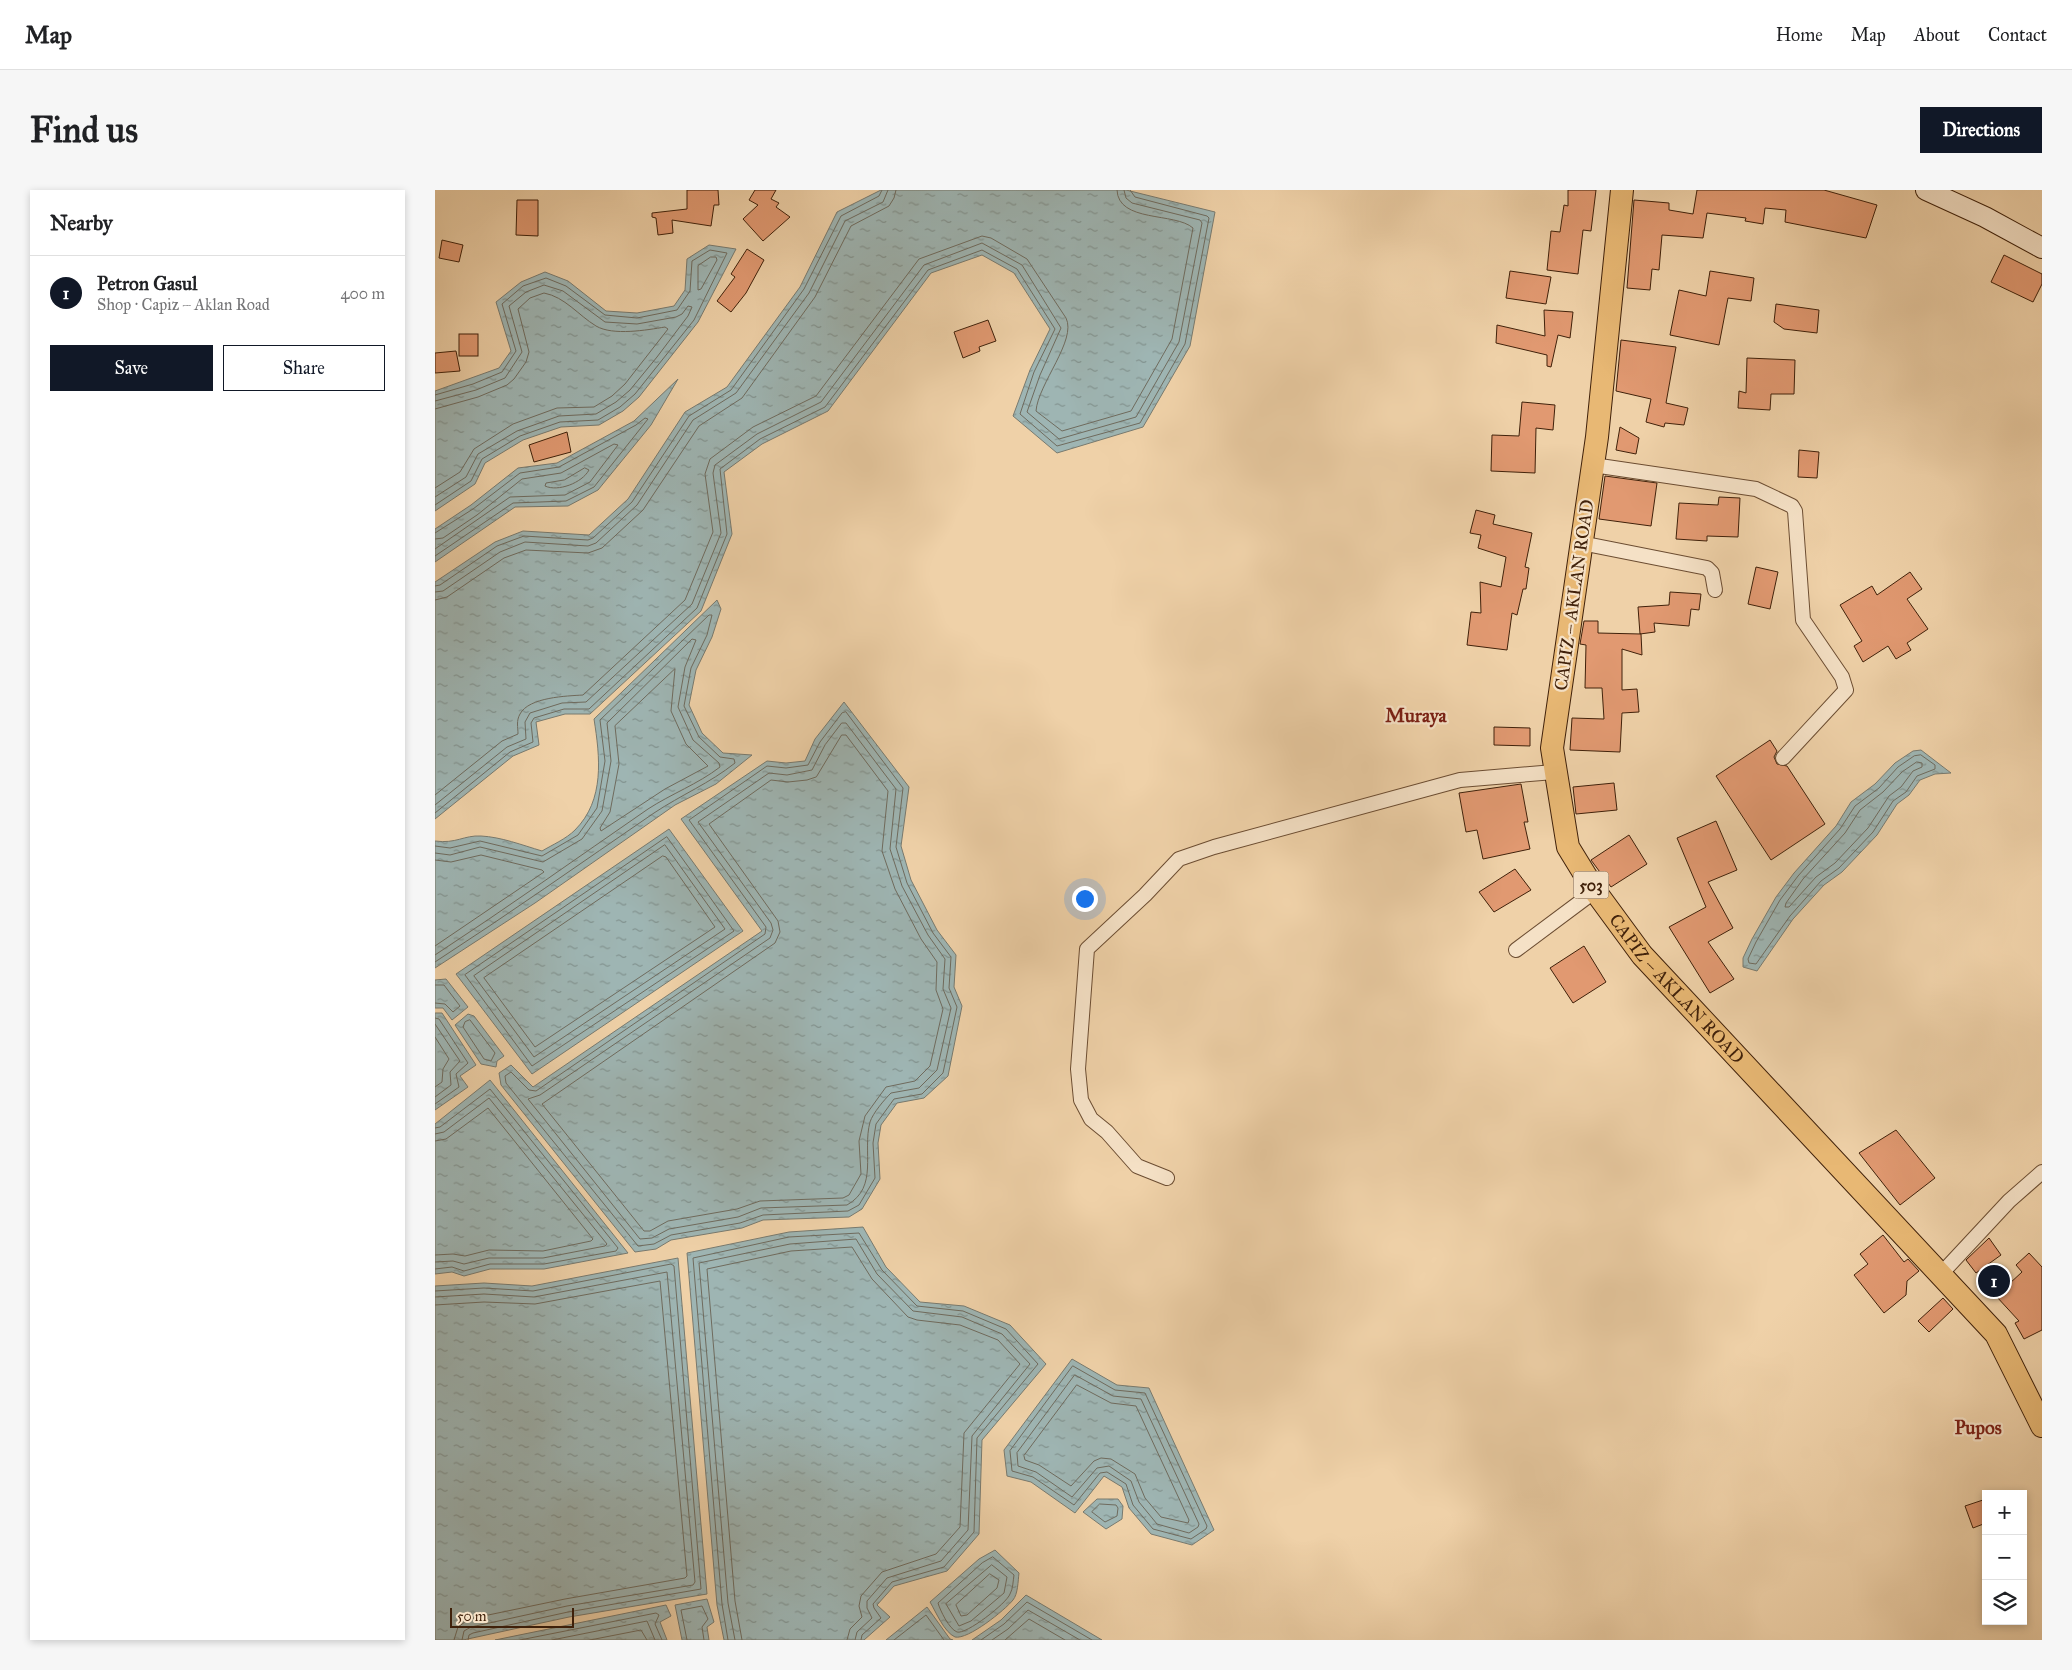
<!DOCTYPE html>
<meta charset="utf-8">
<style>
:root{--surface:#fff;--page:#f6f6f6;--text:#202124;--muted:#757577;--line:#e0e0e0;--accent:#111827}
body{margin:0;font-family:"IM FELL Great Primer",serif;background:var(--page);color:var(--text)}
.controls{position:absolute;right:15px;bottom:15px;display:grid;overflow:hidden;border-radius:0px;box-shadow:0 2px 8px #0003}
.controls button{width:45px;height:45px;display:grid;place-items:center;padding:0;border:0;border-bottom:1px solid var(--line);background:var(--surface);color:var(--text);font:25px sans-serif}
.scale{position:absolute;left:15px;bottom:12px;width:124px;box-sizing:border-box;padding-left:5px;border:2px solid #40210a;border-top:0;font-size:14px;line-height:18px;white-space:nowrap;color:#40210a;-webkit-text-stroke:4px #f5e1c6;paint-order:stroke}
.you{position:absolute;left:649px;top:708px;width:18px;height:18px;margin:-12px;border:4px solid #fff;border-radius:50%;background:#1a73e8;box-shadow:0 0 0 8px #1a73e833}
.badge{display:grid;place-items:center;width:32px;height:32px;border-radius:50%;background:var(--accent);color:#fff;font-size:16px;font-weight:700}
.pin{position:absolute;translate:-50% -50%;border:2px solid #fff;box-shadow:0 1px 5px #0006}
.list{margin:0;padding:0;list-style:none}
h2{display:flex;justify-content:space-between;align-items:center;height:65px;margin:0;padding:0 20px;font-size:21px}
h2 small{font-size:16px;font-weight:400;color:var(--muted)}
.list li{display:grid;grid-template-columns:32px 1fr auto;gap:15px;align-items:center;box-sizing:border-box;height:75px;padding:0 20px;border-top:1px solid var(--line)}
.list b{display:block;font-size:19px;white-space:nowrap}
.list p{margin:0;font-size:16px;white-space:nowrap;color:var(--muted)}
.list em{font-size:16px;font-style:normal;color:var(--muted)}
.actions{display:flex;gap:10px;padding:15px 20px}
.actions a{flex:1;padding:11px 0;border:1px solid var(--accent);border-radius:0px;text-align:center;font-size:18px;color:var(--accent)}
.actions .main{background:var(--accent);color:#fff}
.icon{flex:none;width:28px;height:28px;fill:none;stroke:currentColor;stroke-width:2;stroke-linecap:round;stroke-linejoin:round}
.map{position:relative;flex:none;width:1607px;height:1450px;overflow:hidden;border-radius:0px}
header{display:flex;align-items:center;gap:30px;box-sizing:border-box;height:70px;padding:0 25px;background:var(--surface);border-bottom:1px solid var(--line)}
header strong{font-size:24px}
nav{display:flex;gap:28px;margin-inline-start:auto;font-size:18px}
.intro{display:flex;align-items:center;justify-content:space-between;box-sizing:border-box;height:120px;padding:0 30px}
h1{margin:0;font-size:35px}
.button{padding:12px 22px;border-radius:0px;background:var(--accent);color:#fff;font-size:18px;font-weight:700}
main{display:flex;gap:30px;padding:0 30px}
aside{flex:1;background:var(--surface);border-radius:0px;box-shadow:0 2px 8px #0003}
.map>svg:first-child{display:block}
.water{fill:url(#water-ripples);stroke:#787a6f}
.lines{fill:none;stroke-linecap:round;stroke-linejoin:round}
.shore{stroke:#6f6b5e;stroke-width:1}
.building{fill:#e19971;stroke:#40210a}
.street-casing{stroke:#6c4d32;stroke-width:16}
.secondary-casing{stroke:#40210a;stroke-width:22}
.primary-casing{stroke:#40210a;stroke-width:24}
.street{stroke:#f5e1c6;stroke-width:14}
.secondary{stroke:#f5e1c6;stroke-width:20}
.primary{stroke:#e8b874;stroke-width:22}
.labels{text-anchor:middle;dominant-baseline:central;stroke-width:4.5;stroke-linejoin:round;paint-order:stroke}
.shield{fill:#f5e1c6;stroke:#765b42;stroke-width:1}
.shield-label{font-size:16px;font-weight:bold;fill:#40210a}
.street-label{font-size:18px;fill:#40210a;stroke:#f5e1c6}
.neighbourhood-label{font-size:19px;font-weight:bold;fill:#7a1f14;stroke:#f5e1c6}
</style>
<header>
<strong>Map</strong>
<nav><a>Home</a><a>Map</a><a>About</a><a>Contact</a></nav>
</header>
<div class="intro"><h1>Find us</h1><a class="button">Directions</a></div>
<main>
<aside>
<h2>Nearby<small></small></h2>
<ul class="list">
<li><span class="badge">1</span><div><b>Petron Gasul</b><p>Shop · Capiz – Aklan Road</p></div><em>400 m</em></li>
</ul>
<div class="actions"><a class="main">Save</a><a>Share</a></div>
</aside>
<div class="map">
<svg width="1607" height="1450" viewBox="0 0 1607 1450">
<defs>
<pattern id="water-ripples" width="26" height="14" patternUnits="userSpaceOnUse" patternTransform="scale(1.25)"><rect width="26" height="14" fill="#9eb5b3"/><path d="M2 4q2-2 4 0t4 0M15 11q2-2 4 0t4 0" fill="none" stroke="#829390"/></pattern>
</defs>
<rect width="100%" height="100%" fill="#efd1a8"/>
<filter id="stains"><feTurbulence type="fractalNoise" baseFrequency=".004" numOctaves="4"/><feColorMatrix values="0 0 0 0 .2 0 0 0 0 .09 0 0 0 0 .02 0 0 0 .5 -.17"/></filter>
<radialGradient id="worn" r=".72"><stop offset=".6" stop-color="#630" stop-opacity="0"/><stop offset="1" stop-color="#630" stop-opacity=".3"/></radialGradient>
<!-- water -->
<g class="water">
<polygon points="446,0 691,0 780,22 755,156 708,237 622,263 578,226 595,180 615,139 579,83 547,65 496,83 393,221 327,254 289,282 297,344 266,421 155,524 130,524 101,532 104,555 78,566 0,629 0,392 60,352 88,341 154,345 193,309 250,222 292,197 365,97 402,22"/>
<polygon points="274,55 301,59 263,132 204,207 188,221 164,235 126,237 88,250 50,273 40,294 0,321 0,201 64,178 76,161 61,112 86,92 110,82 133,91 171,121 202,123 239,116 250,100 252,69"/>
<polygon points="243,189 216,235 163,300 133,316 80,317 0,372 0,339 36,315 83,278 122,273 199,231"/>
<path d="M282 410 286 419 277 447 261 480 254 515 267 543 288 563 317 565 281 594 240 615 100 713 0 778V651C21 654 29 645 46 646 66 647 87 655 107 661 117 655 131 649 140 640 170 610 165 567 159 529Z"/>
<polygon points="409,512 474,597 466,656 476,690 502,740 521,765 519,797 527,816 513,886 489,908 462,913 446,935 443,953 445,989 427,1019 414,1027 328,1030 307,1038 236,1050 221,1059 200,1062 66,895 64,883 76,875 98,897 327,741 246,629 332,571 351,573 370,571 380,549"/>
<polygon points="1486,560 1516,583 1500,584 1485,590 1474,605 1462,614 1442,645 1407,682 1389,695 1358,729 1322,781 1308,777 1308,768 1317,749 1341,707 1359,683 1401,636 1416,612 1440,594 1460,573 1478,561"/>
<polygon points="234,639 308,741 97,884 21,784"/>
<polygon points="11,789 33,817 17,830 8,818 0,818 0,790"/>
<polygon points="0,823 7,823 41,875 25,886 33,897 0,920"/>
<polygon points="33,824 39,826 69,866 62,871 61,877 46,874 20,835"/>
<polygon points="55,890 193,1063 109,1079 55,1079 29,1086 17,1082 0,1084 0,934"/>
<polygon points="428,1037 451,1077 485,1112 529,1116 575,1135 611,1174 547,1250 544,1344 512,1381 459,1396 442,1415 455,1427 429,1450 289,1450 282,1415 252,1063 354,1042"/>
<polygon points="243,1068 272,1404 134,1427 28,1450 0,1450 0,1096 49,1093 97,1096"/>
<polygon points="637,1169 682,1195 714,1198 779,1340 757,1355 716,1344 694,1318 687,1297 669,1286 640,1323 596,1292 572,1286 569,1260"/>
<polygon points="662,1309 683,1309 688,1316 687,1329 671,1339 648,1322"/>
<path d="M560 1360 584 1383C583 1391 583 1404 578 1410 570 1420 533 1450 520 1447 509 1442 501 1422 495 1412L544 1369Z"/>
<polygon points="591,1405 667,1450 537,1450 566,1430"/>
<polygon points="272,1409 279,1432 272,1437 274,1450 247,1450 240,1415"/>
<polygon points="231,1415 236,1426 225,1432 232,1450 60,1450"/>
<polygon points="492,1417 515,1449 518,1450 451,1450"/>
</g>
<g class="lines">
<!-- shore -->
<g class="shore">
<polygon points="276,67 281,67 282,70 266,99 263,100 263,76"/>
<polyline points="0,205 38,194 67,182 81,161 67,114 88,96 111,88 131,96 170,125 202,128 242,120 255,101 257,71 275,60 292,63 259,130 200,204 185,217 163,230 125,232 85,246 47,269 36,291 0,315"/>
<polyline points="0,211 41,200 70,188 87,162 74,116 91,102 109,95 128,101 170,132 202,134 241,127 247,124 253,116 257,117 253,126 222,167 195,200 181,212 161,224 124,226 82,241 43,264 31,287 0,307"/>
<path d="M0 219 43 207 72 195 79 189 91 172 94 162 83 119 95 108 109 103C130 107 143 125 161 136 178 146 212 140 230 137L233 139 190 194 177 206 159 217 122 218 78 234 39 259 25 282 0 298"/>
<path d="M150 278 154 280C147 293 123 302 110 296L111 293 129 290Z"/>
<polyline points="0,343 38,319 85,283 124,277 201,235 210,228 213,229 159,297 131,311 78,313 0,366"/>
<polyline points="0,349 8,348 42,325 87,289 126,283 179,254 183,255 155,292 130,305 75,307 0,359"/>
<polyline points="0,396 5,395 62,356 89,346 153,350 158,348 197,312 254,226 296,200 369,99 406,26 444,6 447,0"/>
<polyline points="0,402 8,401 65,362 90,352 153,356 161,353 202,315 258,230 301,203 374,103 410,31 448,12 453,0"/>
<polyline points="0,410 12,407 69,368 91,360 153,363 167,358 208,320 264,236 307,208 380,107 416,36 454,16 459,8 461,0"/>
<polygon points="240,479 236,521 251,554 273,576 230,599 166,641 165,638 175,622 184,574 180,536"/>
<polygon points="411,522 468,598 461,657 472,693 498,743 516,767 514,798 522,817 508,883 487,904 459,909 441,934 438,953 440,988 424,1015 413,1021 328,1025 305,1033 236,1045 219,1054 203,1056 71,893 70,886 76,882 94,900 101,901 330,744 331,737 254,630 332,576 351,578 373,575 385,552 407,523"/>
<path d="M407 533H411L461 599 455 659 467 696 493 745 510 769 508 799 516 818 502 880 484 898 456 903C449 910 438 923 435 932 427 962 444 997 412 1015L326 1018 303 1027 234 1039 217 1048 205 1049 93 909 105 905 335 748 338 740 336 733 263 632 334 583 352 585 377 580 390 555Z"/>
<polygon points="407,545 411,545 453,601 447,661 460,699 486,749 502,772 501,800 508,819 495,876 480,891 451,897 430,926 424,951 426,984 414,1005 408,1008 325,1011 302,1019 233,1031 215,1041 209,1041 107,914 340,753 345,742 343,731 274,634 336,590 353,592 372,590 381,587"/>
<polygon points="1486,565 1500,575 1500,579 1482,586 1471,602 1458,611 1438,642 1404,678 1386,691 1355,726 1321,774 1314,773 1313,769 1321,752 1345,710 1363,686 1405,639 1420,616 1444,598 1463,577 1479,566"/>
<polygon points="1482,572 1487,573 1487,577 1478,581 1466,597 1454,606 1433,638 1400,673 1381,687 1354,717 1350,717 1351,713 1368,689 1410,643 1425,620 1448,602 1467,582"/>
<path d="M0 605 67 551 83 544C83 537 81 531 85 524 94 507 132 506 148 505L250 410 278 342 270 284 275 269 318 237 381 206 484 69 547 46 556 48 592 69 631 128C642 150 603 194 601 221L627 241 696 221 737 149 758 38C740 22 683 33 682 0"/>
<polyline points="0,615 72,557 91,549 90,532 95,523 127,513 151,512 257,414 286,343 278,283 280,275 322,244 386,212 489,75 547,53 587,75 626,138 605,185 592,222 624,249 701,227 744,152 767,33 765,30 697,13 691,8 689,0"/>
<polyline points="0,623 75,562 98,552 96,533 99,528 129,519 154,519 262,418 292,344 285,279 325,249 390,217 493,80 547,60 582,79 620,139 599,182 585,224 622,256 705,233 750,154 774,28 772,26 700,7 695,0"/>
<polygon points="232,647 299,741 97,876 30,785"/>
<polygon points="230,655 290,739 99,867 39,786"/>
<path d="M0 656 15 658 45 651 107 666 143 645 162 618 170 571 165 530 274 425H277L272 445 256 478 249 516 264 547 285 567 299 569 300 573C275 593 246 605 219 623 146 673 74 724 0 772"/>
<path d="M0 663 15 665 45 657 108 672 147 649 167 621 176 571 172 533 257 449 261 450 250 477 243 517 258 550 284 573 285 577C263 594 236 604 213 619 142 668 72 718 0 765"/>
<polygon points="228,666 231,667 280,737 100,857 49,788"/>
<polyline points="0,670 16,672 46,665 107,680 109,682 0,756"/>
<polyline points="0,795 9,795 25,816 18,822 10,814 0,813"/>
<polyline points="0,828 4,829 33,873 21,884 24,897 0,914"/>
<polygon points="35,830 60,863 56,871 49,869 28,837 30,832"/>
<polyline points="0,834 25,871 15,882 16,895 0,907"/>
<polyline points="0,847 14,869 8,879 7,892 0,897"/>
<polyline points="0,938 5,937 55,899 183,1058 181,1061 109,1074 55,1074 29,1081 17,1077 0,1079"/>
<polyline points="0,944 9,942 54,908 172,1054 170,1056 108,1068 54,1068 29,1074 18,1071 0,1072"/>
<polyline points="0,951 11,949 53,918 158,1049 156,1051 108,1061 54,1060 30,1066 18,1064 0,1065"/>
<polyline points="0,1101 49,1098 98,1101 236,1074 239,1076 266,1399 133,1422 38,1443 34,1445 33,1450"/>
<polyline points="0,1107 49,1104 99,1107 232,1082 260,1392 258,1395 132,1416 36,1437 29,1441 27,1450"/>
<polyline points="0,1115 49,1112 100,1114 225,1091 252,1386 250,1388 130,1409 34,1429 23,1437 19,1450"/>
<polygon points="638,1176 680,1200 710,1203 772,1336 771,1339 756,1349 718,1339 698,1315 691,1294 672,1282 665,1283 639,1315 598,1287 577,1281 575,1261"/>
<polygon points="640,1185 678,1206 706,1209 764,1334 763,1337 754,1343 722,1334 704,1312 696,1291 674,1276 662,1278 637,1307 601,1282 583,1276 582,1263"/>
<polygon points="642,1195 676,1213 701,1216 754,1330 753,1333 726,1327 710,1308 700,1284 676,1269 666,1268 659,1271 636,1296 604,1275 590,1270 589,1266"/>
<polygon points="665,1314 681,1315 683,1318 682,1326 670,1332 657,1322"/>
<path d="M558 1367 579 1385C578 1391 578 1399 575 1404 572 1413 531 1445 522 1442 514 1439 505 1420 503 1413L547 1373Z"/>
<polygon points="557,1375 572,1387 569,1403 536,1431 524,1436 511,1414"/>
<polygon points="555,1384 564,1390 562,1398 532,1425 526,1426 521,1415"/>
<polyline points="85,1450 221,1423 224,1425 220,1434 227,1450"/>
<polyline points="117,1450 212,1431 220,1450"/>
<polyline points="155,1450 206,1440 212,1450"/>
<polyline points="252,1450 246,1420 267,1416 273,1429 267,1437 269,1450"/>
<polyline points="293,1450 287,1414 258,1068 354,1047 424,1043 447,1080 482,1116 528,1121 571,1139 603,1174 542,1248 539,1342 509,1377 457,1392 438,1414 439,1418 446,1428 427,1445 426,1450"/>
<polyline points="300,1450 293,1413 264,1073 355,1054 421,1049 442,1084 478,1121 527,1127 567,1144 595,1174 537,1246 533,1340 506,1371 452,1388 432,1411 432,1418 437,1428 422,1442 420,1450"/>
<polyline points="307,1450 300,1411 272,1079 356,1061 417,1057 437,1089 473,1127 482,1130 525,1135 563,1150 585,1174 529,1243 525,1337 501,1364 447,1382 426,1406 424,1416 427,1427 415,1439 412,1450"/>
<polyline points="459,1450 491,1425 509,1450"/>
<polyline points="546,1450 569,1434 592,1412 657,1450"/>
<polyline points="557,1450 573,1439 593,1420 645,1450"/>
<polyline points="570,1450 594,1429 630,1450"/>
</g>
</g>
<!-- building -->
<g class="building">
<polygon points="252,0 283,0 284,15 279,15 276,36 237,30 238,43 223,45 221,28 217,27 217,23 252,19"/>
<polygon points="320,0 341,0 336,9 344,13 341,17 355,27 328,51 308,29 323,15 314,10"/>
<polygon points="1133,0 1161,0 1156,41 1148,40 1143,84 1112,80 1116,41 1125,42 1129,15 1133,16"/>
<polygon points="1262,0 1389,0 1442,15 1431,48 1350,32 1351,20 1330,18 1328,34 1310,31 1311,28 1272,23 1268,48 1227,45 1224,80 1217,79 1215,100 1192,98 1199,10 1234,13 1234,20 1258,24"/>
<polygon points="82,10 103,10 103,46 81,45"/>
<polygon points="7,50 28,55 24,72 4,68"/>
<polygon points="312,59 329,70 311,103 296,122 282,111 300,87 296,84"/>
<polygon points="1569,65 1607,84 1607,94 1598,112 1556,92"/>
<polygon points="1075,81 1116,87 1111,114 1071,108"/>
<polygon points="1275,81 1319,88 1316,111 1293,108 1284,155 1235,145 1244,100 1271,106"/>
<polygon points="1341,114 1384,120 1382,143 1349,139 1339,132"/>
<polygon points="1109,120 1138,122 1135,148 1123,145 1116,177 1112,176 1112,165 1061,153 1062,135 1110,146"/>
<polygon points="553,130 561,151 544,157 545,161 528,168 519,142"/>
<rect x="24" y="144" width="19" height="22"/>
<polygon points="1186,150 1241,157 1231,213 1253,218 1249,235 1230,233 1229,237 1211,232 1216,209 1181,201"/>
<polygon points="21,161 25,181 0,183 0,163"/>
<polygon points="1312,168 1360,170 1359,204 1336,204 1335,220 1303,218 1304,201 1311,203"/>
<polygon points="1087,212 1120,215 1118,240 1101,238 1100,283 1056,281 1057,245 1084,246"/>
<polygon points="1185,237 1204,248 1201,264 1181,260"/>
<polygon points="132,242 136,262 99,272 94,255"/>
<polygon points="1364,260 1384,262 1382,288 1363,287"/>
<polygon points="1170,286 1222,293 1216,336 1164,329"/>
<polygon points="1284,307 1305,308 1303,347 1272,346 1272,351 1241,349 1244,313 1283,315"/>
<polygon points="1041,320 1060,325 1058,334 1097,343 1090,377 1094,378 1091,399 1088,399 1082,425 1077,423 1072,460 1032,455 1036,422 1046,423 1045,392 1066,397 1071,367 1043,358 1046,345 1035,343"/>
<polygon points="1321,377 1343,382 1335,419 1313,414"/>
<polygon points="1475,382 1487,399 1472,409 1493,439 1472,453 1476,460 1461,469 1453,456 1428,472 1419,456 1427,451 1405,415 1437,396 1442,405"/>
<polygon points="1235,402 1266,404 1264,420 1256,419 1254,436 1219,433 1220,442 1205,444 1203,417 1234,415"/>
<polygon points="1149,431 1163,431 1163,443 1206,444 1207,465 1187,459 1187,500 1202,499 1204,522 1187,523 1185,562 1135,560 1137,528 1169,529 1167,498 1150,498 1151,455 1145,454"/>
<polygon points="1059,537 1095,538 1095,556 1059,555"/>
<polygon points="1335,550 1342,561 1339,567 1342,574 1352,576 1390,634 1336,670 1281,586"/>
<polygon points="1179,593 1182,620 1141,624 1138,597"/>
<polygon points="1086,594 1093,632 1089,632 1095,659 1048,669 1042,640 1031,642 1024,603"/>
<polygon points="1281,631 1302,680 1273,692 1298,738 1273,752 1299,789 1275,803 1234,737 1271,717 1242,648"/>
<polygon points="1194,645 1212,674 1176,697 1156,670"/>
<polygon points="1080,679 1096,700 1059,722 1044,702"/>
<polygon points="1149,756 1171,792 1138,813 1115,778"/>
<polygon points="1461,940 1500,988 1465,1015 1424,963"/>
<polygon points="1448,1045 1469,1072 1473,1069 1484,1081 1472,1091 1471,1105 1449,1123 1419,1085 1433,1074 1425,1064"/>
<polygon points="1554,1048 1566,1065 1541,1083 1531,1070"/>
<polygon points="1594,1063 1607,1077 1607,1140 1589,1149 1580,1133 1584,1131 1561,1106 1587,1082 1581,1075"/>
<polygon points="1508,1108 1518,1119 1494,1142 1483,1131"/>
<polygon points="1551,1309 1551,1333 1538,1338 1530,1316"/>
</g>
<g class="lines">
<defs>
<g id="street">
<polyline points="1158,275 1321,299 1357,316 1360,321 1368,430 1407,487 1411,500 1348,568"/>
<polyline points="1146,353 1272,378 1277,383 1280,400"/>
<polyline points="1081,760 1160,701"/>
<polyline points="732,988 702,976 672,942 656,929 646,910 643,879 652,759 710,705 744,669 779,657 1025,590 1119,582"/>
<polyline points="1506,1084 1574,1011 1607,982"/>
</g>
<polyline id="secondary" points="1491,0 1550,27 1607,58"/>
<g id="primary">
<path id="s1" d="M1187 0 1162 247 1117 558 1133 657 1160 701 1207 765 1561 1144 1607 1236"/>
</g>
</defs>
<!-- street casing -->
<use href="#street" class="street-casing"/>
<!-- secondary casing -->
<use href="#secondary" class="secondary-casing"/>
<!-- primary casing -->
<use href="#primary" class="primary-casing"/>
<!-- street -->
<use href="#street" class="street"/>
<!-- secondary -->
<use href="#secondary" class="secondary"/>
<!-- primary -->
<use href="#primary" class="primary"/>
</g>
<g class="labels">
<!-- shield labels -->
<rect class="shield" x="1138.5" y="681.5" width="35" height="27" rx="4"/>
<g class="shield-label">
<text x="1156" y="695">503</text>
</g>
<!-- street labels -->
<g class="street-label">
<text transform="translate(1139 405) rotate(-82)">CAPIZ – AKLAN ROAD</text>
<text stroke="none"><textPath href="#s1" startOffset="842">CAPIZ – AKLAN ROAD</textPath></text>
</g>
<!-- neighbourhood labels -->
<g class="neighbourhood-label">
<text x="981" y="525">Muraya</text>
<text x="1543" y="1237">Pupos</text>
</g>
</g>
<rect width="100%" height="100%" filter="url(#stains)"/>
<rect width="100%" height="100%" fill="url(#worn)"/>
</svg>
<div class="controls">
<button>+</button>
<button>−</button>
<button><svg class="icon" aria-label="layers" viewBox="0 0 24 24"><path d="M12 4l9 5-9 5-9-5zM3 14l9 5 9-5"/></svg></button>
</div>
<div class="scale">50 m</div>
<div class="you"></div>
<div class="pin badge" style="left:1559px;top:1091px">1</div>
</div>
</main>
